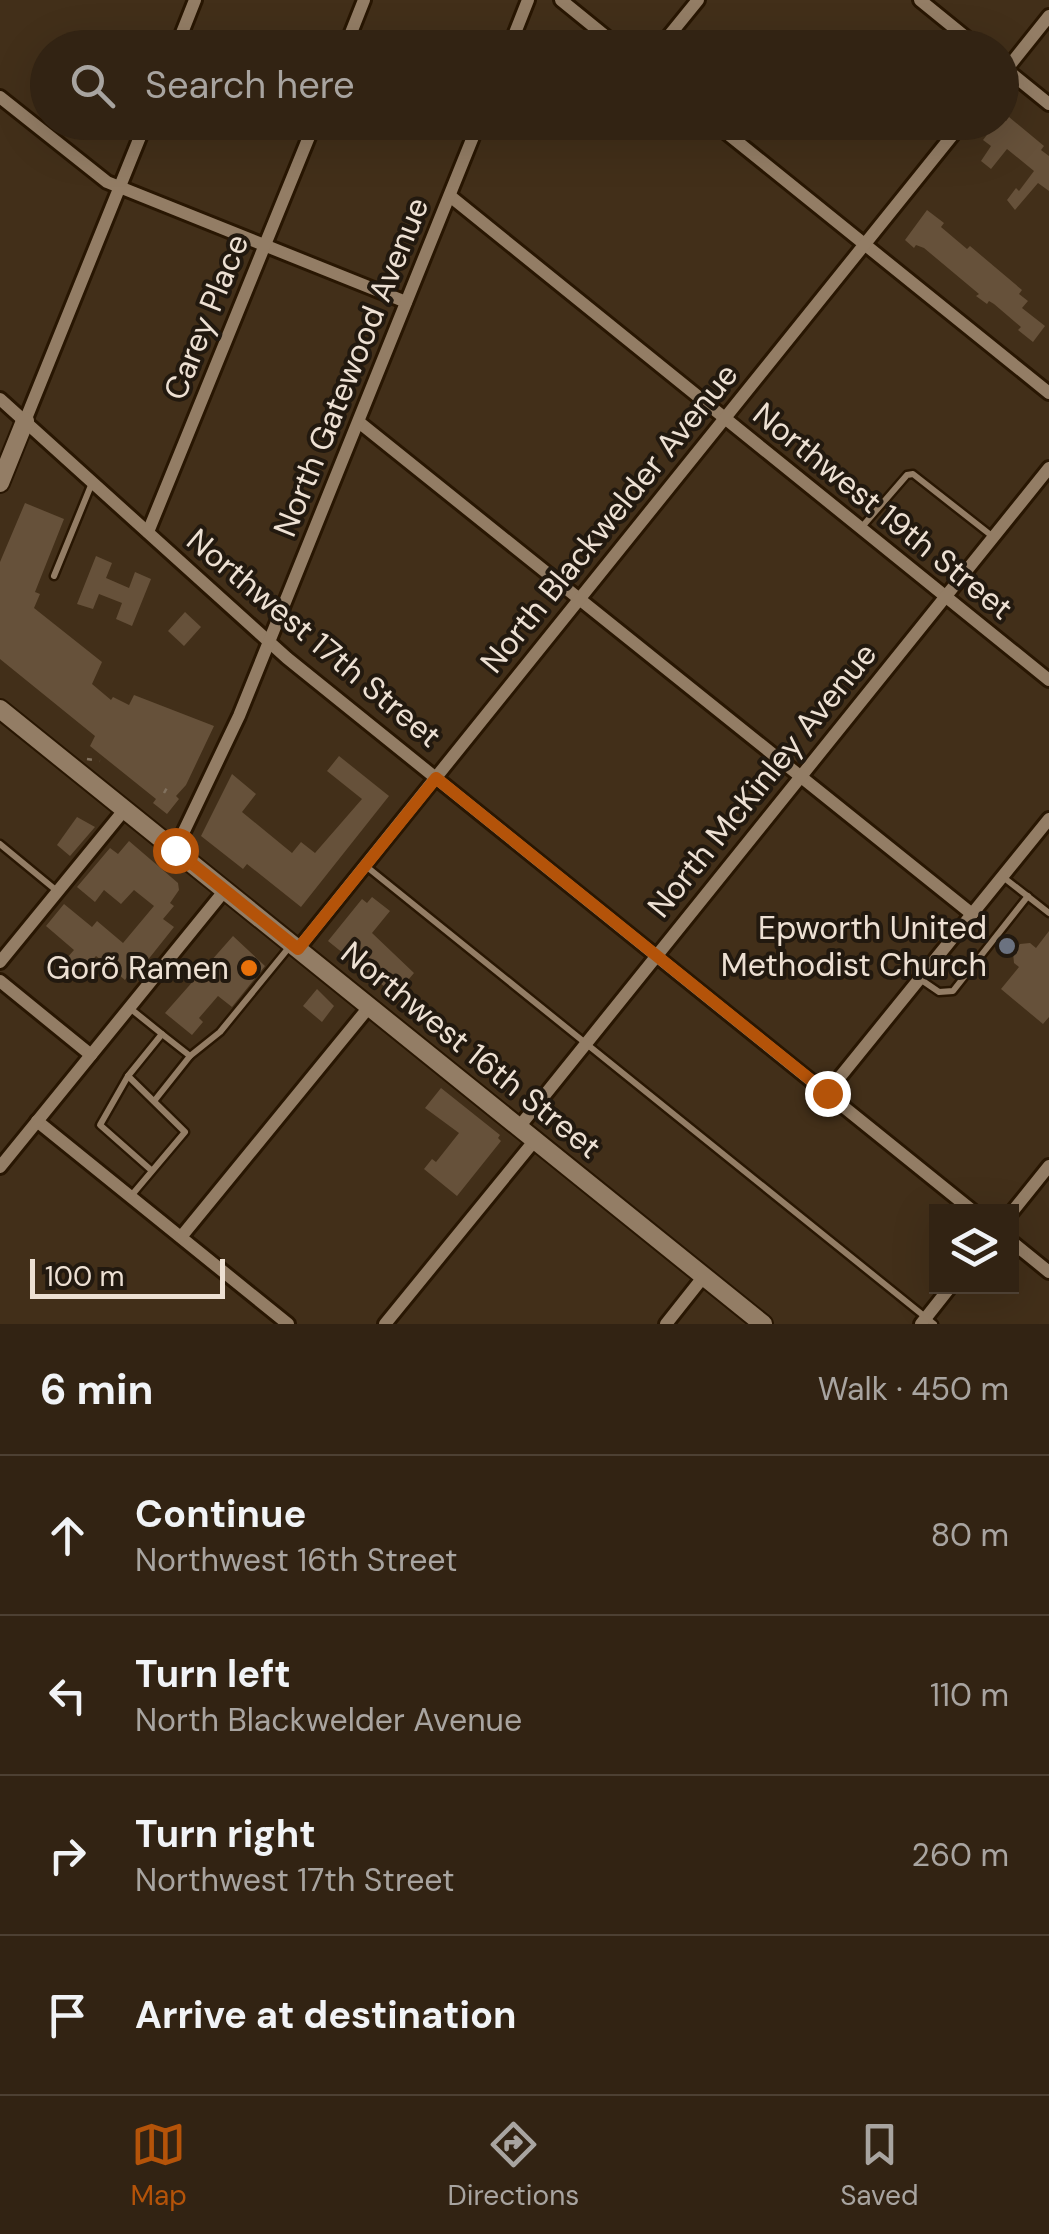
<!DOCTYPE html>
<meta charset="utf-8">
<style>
:root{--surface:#322313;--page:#3d2f21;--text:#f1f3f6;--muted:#a8a4a0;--line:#4d4033;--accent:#b45309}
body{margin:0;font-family:"DM Sans",sans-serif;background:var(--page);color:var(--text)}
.controls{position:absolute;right:30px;bottom:30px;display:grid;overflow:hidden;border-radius:0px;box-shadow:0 10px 40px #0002}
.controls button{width:90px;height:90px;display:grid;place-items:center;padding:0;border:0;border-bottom:2px solid var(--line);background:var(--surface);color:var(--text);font:50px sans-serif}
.scale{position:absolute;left:30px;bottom:25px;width:195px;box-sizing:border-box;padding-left:10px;border:5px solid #ede0d3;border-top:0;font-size:28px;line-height:35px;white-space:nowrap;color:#ede0d3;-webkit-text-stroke:8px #22190f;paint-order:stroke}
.stop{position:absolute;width:30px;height:30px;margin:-22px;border:8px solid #b45309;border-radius:50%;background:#fff}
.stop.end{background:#b45309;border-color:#fff;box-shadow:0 2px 10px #0008}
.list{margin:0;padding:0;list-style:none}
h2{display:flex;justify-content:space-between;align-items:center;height:130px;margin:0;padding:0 40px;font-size:42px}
h2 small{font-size:32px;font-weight:400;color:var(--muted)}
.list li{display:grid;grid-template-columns:65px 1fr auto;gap:30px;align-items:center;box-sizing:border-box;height:160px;padding:0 40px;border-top:2px solid var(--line)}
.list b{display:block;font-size:38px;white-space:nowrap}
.list p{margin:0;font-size:32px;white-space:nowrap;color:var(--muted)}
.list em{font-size:32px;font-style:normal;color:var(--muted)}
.icon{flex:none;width:55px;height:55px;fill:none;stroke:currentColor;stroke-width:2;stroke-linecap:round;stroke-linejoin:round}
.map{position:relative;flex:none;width:1049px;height:1324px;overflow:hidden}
.search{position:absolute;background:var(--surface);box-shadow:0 10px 40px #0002;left:30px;right:30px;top:30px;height:110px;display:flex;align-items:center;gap:25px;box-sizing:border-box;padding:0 35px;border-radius:55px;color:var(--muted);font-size:38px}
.sheet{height:770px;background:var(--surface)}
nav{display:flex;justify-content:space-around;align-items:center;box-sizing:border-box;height:140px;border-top:2px solid var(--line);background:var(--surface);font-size:28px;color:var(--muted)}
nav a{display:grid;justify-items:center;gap:5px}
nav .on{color:var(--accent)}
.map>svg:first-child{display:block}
.building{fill:#66513a}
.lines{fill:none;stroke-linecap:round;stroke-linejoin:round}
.service-casing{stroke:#281602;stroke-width:11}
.minor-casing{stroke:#281602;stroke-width:18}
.tertiary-casing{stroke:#281602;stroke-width:22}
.path{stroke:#81715e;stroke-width:2.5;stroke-dasharray:5 8;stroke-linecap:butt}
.service{stroke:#937d65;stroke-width:6}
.minor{stroke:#937d65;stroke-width:12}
.tertiary{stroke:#937d65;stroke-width:18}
.route{stroke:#b45309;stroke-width:12}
.worship-dot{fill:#6b7280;stroke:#22190f;stroke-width:4}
.food-dot{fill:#e8710a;stroke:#22190f;stroke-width:4}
.labels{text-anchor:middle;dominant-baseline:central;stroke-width:8;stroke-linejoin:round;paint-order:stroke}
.street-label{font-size:32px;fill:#ede0d3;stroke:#22190f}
.poi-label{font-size:32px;fill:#ede0d3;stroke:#22190f;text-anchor:end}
</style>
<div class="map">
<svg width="1049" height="1324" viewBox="0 0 1049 1324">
<rect width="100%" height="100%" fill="#422f19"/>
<!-- building -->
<g class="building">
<polygon points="1009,117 1044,146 1041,150 1049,156 1049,191 1038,183 1015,210 1007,200 1016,188 1019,191 1034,171 1007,149 991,169 981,161 991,146 983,140 997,122 1002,122 1002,118 1006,121"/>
<polygon points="927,210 944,223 941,227 967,249 970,246 1022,290 1019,294 1028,301 1022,308 1045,326 1033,342 1018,330 1021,327 994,304 989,301 987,304 976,296 979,294 924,248 916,245 914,248 905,240"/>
<polygon points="25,503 64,519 35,592 40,594 34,608 102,662 92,684 111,700 113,697 129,705 134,695 214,726 186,785 176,796 179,799 167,814 153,803 156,799 90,746 95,736 0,659 0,562"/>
<polygon points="96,556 112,563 106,578 129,588 135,572 151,579 132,626 116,619 122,603 99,594 93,609 77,604"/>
<polygon points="185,612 201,627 184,646 168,631"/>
<polygon points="339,756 389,796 301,907 247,864 243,869 201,836 232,774 256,794 242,812 292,853 301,842 315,853 362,799 327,771"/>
<polygon points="77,817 95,827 70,856 57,845"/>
<polygon points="129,841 178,883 179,890 170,903 174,906 163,919 174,927 147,961 142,957 125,980 96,956 82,972 66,959 74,950 46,926 64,904 92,927 97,921 123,943 154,906 134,890 121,904 104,890 95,902 77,887 110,848 118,854"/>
<polygon points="372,897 390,911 372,933 414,973 398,992 393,987 390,991 328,941 362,899 367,903"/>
<polygon points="1049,931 1049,1017 1043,1024 1001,989 1019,967 1014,963 1013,953 1020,944 1030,943 1036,948"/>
<polygon points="233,936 265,966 232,1007 218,996 199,1018 203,1022 192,1035 165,1013"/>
<polygon points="317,989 334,1006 322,1022 303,1006"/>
<polygon points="441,1088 500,1135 498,1138 501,1141 457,1196 424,1169 432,1159 436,1162 459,1133 425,1108"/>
</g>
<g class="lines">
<defs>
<g id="service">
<polyline points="861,528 907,475 913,474 992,536"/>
<polyline points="54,576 92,483"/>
<polyline points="0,844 57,891"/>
<polyline points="367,867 934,1324"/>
<polyline points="1003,877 1049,913"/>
<polyline points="920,979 939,992 953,991 1028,896"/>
<polyline points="162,1034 190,1056"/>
<polyline points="128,1076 100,1125 151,1170"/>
<polyline points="155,1100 190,1056 220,1032 291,945"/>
<polyline points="131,1196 185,1132 128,1076 162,1034 131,1009"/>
</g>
<g id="minor">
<polyline points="561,0 620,48"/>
<polyline points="920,0 979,48"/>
<polyline points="176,48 195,0"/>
<polyline points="345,48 364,0"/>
<polyline points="509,48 528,0"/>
<polyline points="659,48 698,0"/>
<polyline points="1002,66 1049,104"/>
<polyline points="1002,75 1049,16"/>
<polyline points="0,97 107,182 406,302"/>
<polyline points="713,122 1049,393"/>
<polyline points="450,196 1049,680"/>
<polyline points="0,399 287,658 974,1212"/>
<polyline points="25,421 146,122"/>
<polyline points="360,423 972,914"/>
<polyline points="148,532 315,122"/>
<polyline points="175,850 239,716 479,122"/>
<polyline points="298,949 963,122"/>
<polyline points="0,962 125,809"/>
<polyline points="0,981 91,1055"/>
<polyline points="827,1093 1049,819"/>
<polyline points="37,1121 288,1324"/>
<polyline points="519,1127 1049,468"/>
<polyline points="0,1167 225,890"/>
<polyline points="1012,1212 1049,1166"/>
<polyline points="181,1237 369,1007"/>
<polyline points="1012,1242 1049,1272"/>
<polyline points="385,1324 535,1140"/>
<polyline points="666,1324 704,1276"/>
<polyline points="921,1324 951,1286"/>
</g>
<g id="tertiary">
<polyline points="0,483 25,421"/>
<polyline points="0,709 763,1324"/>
</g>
</defs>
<!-- service casing -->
<use href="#service" class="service-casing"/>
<!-- minor casing -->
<use href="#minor" class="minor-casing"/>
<!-- tertiary casing -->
<use href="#tertiary" class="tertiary-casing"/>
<!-- path -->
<g class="path">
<polyline points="87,759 100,761"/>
<polyline points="164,793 168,786"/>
</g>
<!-- service -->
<use href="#service" class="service"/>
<!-- minor -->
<use href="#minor" class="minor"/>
<!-- tertiary -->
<use href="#tertiary" class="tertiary"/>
</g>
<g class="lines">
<!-- route -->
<polyline class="route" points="175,850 298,949 436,778 827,1093"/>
</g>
<!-- markers -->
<circle class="worship-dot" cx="1007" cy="946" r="10"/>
<circle class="food-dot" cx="249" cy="968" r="10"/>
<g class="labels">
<!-- street labels -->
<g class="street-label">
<text transform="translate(206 317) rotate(-68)">Carey Place</text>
<text transform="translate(351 367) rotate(-68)">North Gatewood Avenue</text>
<text transform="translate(883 511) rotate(39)">Northwest 19th Street</text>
<text transform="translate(609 518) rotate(-51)">North Blackwelder Avenue</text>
<text transform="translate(314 638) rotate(40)">Northwest 17th Street</text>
<text transform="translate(762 780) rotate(-51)">North McKinley Avenue</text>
<text transform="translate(471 1050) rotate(39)">Northwest 16th Street</text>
</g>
<!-- poi labels -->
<g class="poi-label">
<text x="987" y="928">Epworth United<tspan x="987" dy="37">Methodist Church</tspan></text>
<text x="229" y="968">Gorõ Ramen</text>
</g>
</g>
</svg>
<div class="controls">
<button><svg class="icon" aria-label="layers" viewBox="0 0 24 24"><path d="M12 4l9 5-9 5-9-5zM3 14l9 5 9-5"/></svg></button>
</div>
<div class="scale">100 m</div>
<div class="stop" style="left:175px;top:850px"></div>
<div class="stop end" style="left:827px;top:1093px"></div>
<div class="search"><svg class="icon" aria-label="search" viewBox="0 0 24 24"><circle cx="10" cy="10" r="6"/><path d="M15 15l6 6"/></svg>Search here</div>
</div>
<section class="sheet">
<h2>6 min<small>Walk · 450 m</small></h2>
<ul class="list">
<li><svg class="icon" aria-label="ahead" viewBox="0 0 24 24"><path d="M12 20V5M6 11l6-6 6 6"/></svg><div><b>Continue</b><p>Northwest 16th Street</p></div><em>80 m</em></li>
<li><svg class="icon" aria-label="left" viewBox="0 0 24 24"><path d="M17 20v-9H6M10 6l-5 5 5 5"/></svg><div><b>Turn left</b><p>North Blackwelder Avenue</p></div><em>110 m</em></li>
<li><svg class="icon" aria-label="right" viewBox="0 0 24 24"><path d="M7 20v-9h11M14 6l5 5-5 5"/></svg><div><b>Turn right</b><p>Northwest 17th Street</p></div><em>260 m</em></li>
<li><svg class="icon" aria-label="arrive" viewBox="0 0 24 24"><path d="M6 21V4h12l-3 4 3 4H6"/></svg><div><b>Arrive at destination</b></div></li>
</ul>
</section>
<nav>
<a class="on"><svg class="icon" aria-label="map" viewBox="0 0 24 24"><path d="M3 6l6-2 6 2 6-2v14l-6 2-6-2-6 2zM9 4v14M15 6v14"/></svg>Map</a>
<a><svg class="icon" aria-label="directions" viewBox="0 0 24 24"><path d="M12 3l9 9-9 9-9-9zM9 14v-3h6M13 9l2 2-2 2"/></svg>Directions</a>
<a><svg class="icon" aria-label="saved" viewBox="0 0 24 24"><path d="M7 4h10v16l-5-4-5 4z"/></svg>Saved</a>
</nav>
